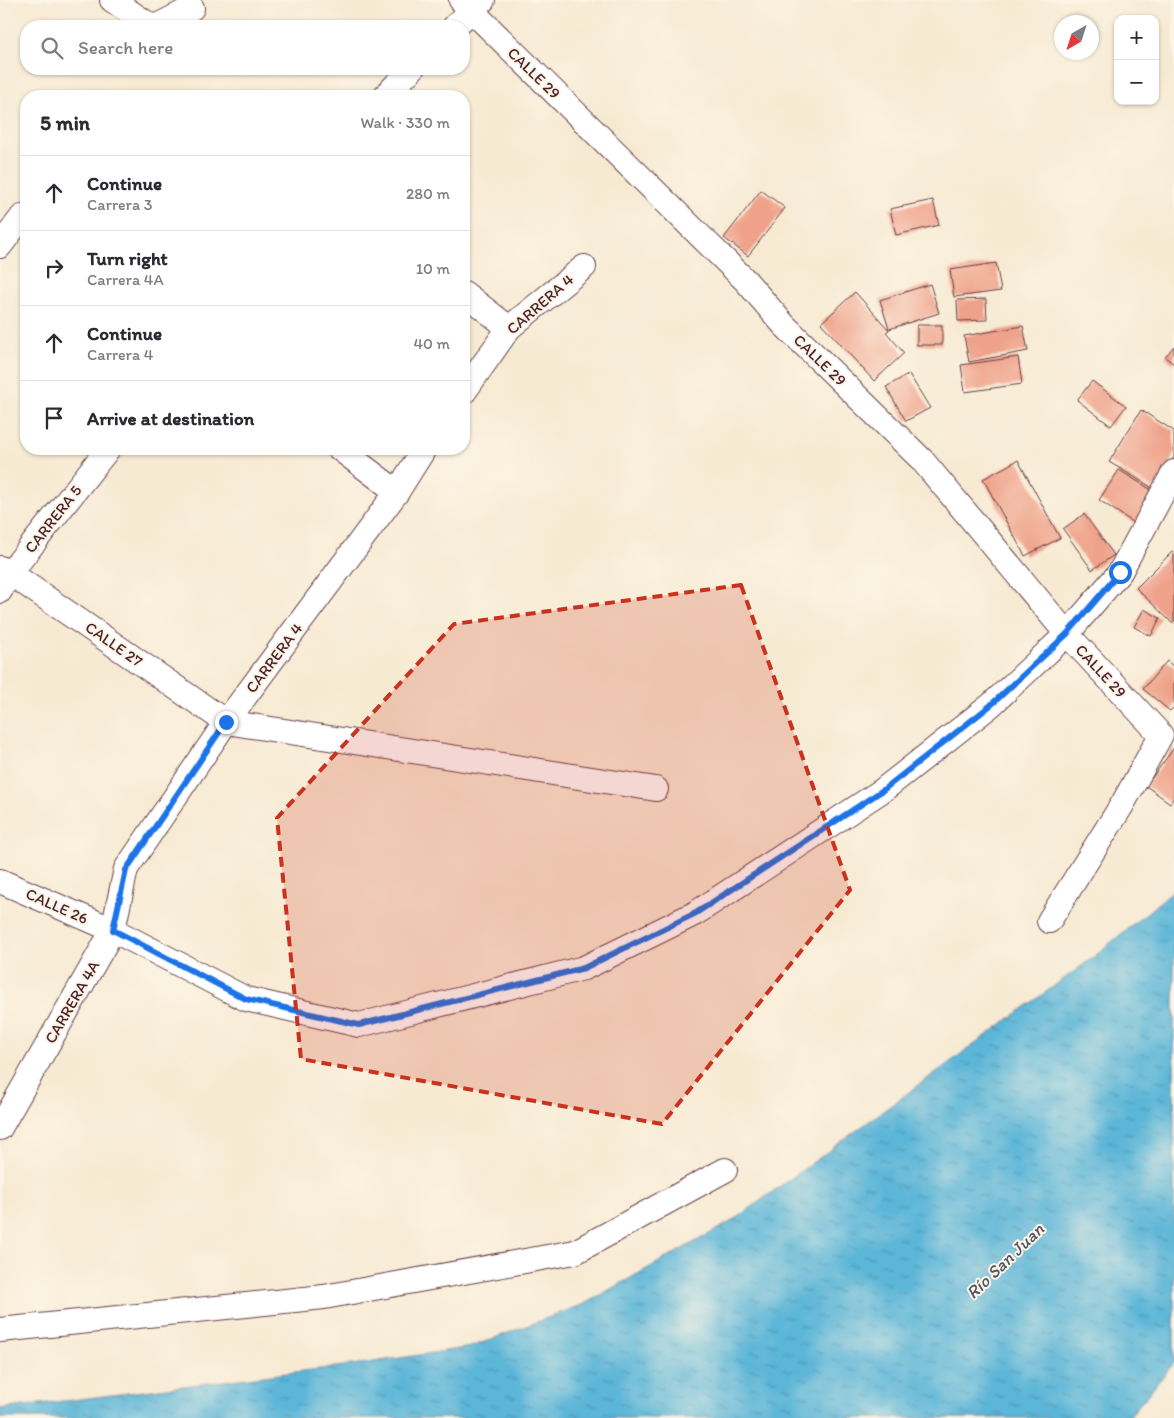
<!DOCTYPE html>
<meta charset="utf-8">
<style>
:root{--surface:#fff;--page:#f2f2f3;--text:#2b2b33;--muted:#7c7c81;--line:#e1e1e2}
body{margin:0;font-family:Itim,sans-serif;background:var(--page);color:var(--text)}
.controls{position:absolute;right:15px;top:15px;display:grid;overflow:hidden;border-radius:10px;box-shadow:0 1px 4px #0004}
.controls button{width:45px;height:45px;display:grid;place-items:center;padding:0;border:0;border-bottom:1px solid var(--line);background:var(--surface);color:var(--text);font:25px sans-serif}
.compass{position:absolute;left:1054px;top:15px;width:45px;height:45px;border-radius:50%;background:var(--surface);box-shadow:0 1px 4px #0004;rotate:219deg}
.stop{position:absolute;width:15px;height:15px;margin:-11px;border:4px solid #1a73e8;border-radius:50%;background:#fff}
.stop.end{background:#1a73e8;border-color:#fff;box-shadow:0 1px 5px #0008}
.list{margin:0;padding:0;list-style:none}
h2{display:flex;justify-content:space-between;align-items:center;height:65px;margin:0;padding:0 20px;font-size:21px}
h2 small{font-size:16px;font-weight:400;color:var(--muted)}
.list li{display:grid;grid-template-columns:32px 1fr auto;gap:15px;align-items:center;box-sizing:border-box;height:75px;padding:0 20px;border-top:1px solid var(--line)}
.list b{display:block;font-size:19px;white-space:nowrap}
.list p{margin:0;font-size:16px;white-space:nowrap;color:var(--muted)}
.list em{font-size:16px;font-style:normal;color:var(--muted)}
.icon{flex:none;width:28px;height:28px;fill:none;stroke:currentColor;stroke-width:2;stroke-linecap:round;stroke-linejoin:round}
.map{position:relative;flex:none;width:1174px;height:1418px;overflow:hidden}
.search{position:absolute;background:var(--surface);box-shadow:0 1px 4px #0004;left:20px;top:20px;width:450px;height:55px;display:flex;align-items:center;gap:12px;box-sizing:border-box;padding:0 18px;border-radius:20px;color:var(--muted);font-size:19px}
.panel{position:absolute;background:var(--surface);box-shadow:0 1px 4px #0004;left:20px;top:90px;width:450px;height:365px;border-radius:20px}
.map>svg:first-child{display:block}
.water{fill:url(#water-ripples);stroke:#526a82}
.building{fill:#efa189}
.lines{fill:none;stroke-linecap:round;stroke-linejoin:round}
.minor-casing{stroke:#643d44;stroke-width:26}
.minor{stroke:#fff;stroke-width:24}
.route{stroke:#1a73e8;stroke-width:6}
.marked{fill:#c8321e;fill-opacity:0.2;stroke:#c8321e;stroke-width:4;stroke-dasharray:10 6;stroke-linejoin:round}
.labels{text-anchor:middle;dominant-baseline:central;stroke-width:4;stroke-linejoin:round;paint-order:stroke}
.street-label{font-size:16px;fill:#4a1f2b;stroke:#fcf5e5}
.water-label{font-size:18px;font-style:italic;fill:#505468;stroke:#fcf5e5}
</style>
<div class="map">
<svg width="1174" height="1418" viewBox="0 0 1174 1418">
<defs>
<pattern id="water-ripples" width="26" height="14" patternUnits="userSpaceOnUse" patternTransform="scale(1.25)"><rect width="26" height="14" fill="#5bb6d8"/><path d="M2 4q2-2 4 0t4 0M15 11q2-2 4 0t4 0" fill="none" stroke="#4d93af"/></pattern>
</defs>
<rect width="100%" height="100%" fill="#fcf5e5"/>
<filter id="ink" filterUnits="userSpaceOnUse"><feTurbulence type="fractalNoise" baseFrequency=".02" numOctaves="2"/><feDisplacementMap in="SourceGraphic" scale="10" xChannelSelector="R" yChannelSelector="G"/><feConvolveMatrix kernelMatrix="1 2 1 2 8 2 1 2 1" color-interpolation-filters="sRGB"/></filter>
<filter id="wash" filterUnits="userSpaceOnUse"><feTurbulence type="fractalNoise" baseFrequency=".0096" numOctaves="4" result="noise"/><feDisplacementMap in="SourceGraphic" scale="20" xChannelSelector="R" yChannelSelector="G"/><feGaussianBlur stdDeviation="1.12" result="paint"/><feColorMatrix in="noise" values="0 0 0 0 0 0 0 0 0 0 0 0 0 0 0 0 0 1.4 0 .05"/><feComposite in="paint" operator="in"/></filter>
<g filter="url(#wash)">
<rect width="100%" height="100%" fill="#f7ead3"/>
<!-- water -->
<polygon class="water" points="1174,890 1174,1363 1128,1418 0,1418 0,1409 367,1363 471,1347 584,1304 734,1220 1091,959"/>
<g id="blocks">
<!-- building -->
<g class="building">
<polygon points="761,190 785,208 748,256 724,238"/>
<polygon points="933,200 939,225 896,235 890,209"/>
<polygon points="996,263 1001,291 954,297 950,270"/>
<polygon points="930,284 939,313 889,329 880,300"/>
<polygon points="855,292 889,330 886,332 904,353 874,381 821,323"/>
<polygon points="986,299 987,320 958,321 957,300"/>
<rect x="917" y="325" width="25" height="20"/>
<polygon points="1023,326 1028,351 969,362 964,336"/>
<polygon points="1174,346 1174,364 1165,357"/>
<polygon points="1018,357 1022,384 965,392 961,365"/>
<polygon points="909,374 930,408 906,421 886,387"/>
<polygon points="1092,381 1126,406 1111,426 1077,400"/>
<polygon points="1141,410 1174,431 1174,457 1154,489 1109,462"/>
<polygon points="1018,460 1060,538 1025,556 983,479"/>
<polygon points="1119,470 1158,494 1137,525 1099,500"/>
<polygon points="1084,514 1114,555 1092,570 1063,529"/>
<polygon points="1172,552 1174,554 1174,621 1172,623 1136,588"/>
<polygon points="1144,609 1160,618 1151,636 1134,627"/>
<polygon points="1167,661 1174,667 1174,707 1170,711 1143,689"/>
<polygon points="1174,748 1174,798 1170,803 1146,786"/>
</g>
</g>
</g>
<g filter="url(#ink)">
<use href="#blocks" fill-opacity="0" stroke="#643d44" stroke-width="1"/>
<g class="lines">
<defs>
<g id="minor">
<polyline points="112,0 151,26"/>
<polyline points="461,0 746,281 784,325 922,460 1067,634 1161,735 1122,805 1049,921"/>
<polyline points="157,26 192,8"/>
<polyline points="455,26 483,0"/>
<polyline points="385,96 412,69"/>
<polyline points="0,246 22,217 26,220"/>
<polyline points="464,293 509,328"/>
<polyline points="464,392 509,328 584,267"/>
<polyline points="340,449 397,492"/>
<polyline points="0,568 10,573 226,722 656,789"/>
<polyline points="0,591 10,573 108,449"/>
<polyline points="0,881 113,930 246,999 359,1025 584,968 696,913 883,790 991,705 1067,634 1120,572 1174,472"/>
<polyline points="0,1128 113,930 126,869 226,722 397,492 424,449"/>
<polyline points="0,1330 324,1297 575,1252 725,1170"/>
</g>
</defs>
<!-- minor casing -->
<use href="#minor" class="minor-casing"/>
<!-- minor -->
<use href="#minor" class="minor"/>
</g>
</g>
<g class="lines" filter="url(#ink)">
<!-- route -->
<polyline class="route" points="226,722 126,870 113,930 246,999 359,1025 584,968 696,913 883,790 991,705 1067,634 1120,572"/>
</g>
<!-- marked area -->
<path class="marked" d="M741 585 850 890 662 1124 301 1059 277 818 454 624Z"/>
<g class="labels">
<!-- street labels -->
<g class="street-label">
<text transform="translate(534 73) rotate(44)">CALLE 29</text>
<text transform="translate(540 304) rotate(-41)">CARRERA 4</text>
<text transform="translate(820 360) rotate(44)">CALLE 29</text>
<text transform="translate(53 519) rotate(-52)">CARRERA 5</text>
<text transform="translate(114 644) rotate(35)">CALLE 27</text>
<text transform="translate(274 658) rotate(-53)">CARRERA 4</text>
<text transform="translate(1101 671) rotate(47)">CALLE 29</text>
<text transform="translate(57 906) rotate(24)">CALLE 26</text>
<text transform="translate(72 1002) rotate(-60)">CARRERA 4A</text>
</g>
<!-- water labels -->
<g class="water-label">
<text transform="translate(1005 1261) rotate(-44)">Río San Juan</text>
</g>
</g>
</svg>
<div class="controls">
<button>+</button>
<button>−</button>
</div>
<svg class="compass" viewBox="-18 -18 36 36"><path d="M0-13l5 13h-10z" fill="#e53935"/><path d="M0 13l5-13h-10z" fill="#7c7c81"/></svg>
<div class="stop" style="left:1120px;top:572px"></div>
<div class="stop end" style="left:226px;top:722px"></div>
<div class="search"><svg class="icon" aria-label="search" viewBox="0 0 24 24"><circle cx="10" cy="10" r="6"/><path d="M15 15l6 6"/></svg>Search here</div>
<section class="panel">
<h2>5 min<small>Walk · 330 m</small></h2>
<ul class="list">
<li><svg class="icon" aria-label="ahead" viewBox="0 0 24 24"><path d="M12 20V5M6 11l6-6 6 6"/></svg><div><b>Continue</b><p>Carrera 3</p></div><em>280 m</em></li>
<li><svg class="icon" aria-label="right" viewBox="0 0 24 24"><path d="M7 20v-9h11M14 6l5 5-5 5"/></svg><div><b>Turn right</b><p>Carrera 4A</p></div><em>10 m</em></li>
<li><svg class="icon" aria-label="ahead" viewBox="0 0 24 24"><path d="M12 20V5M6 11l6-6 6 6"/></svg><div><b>Continue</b><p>Carrera 4</p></div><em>40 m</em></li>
<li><svg class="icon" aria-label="arrive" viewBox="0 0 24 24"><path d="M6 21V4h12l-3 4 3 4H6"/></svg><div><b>Arrive at destination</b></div></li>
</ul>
</section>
</div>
